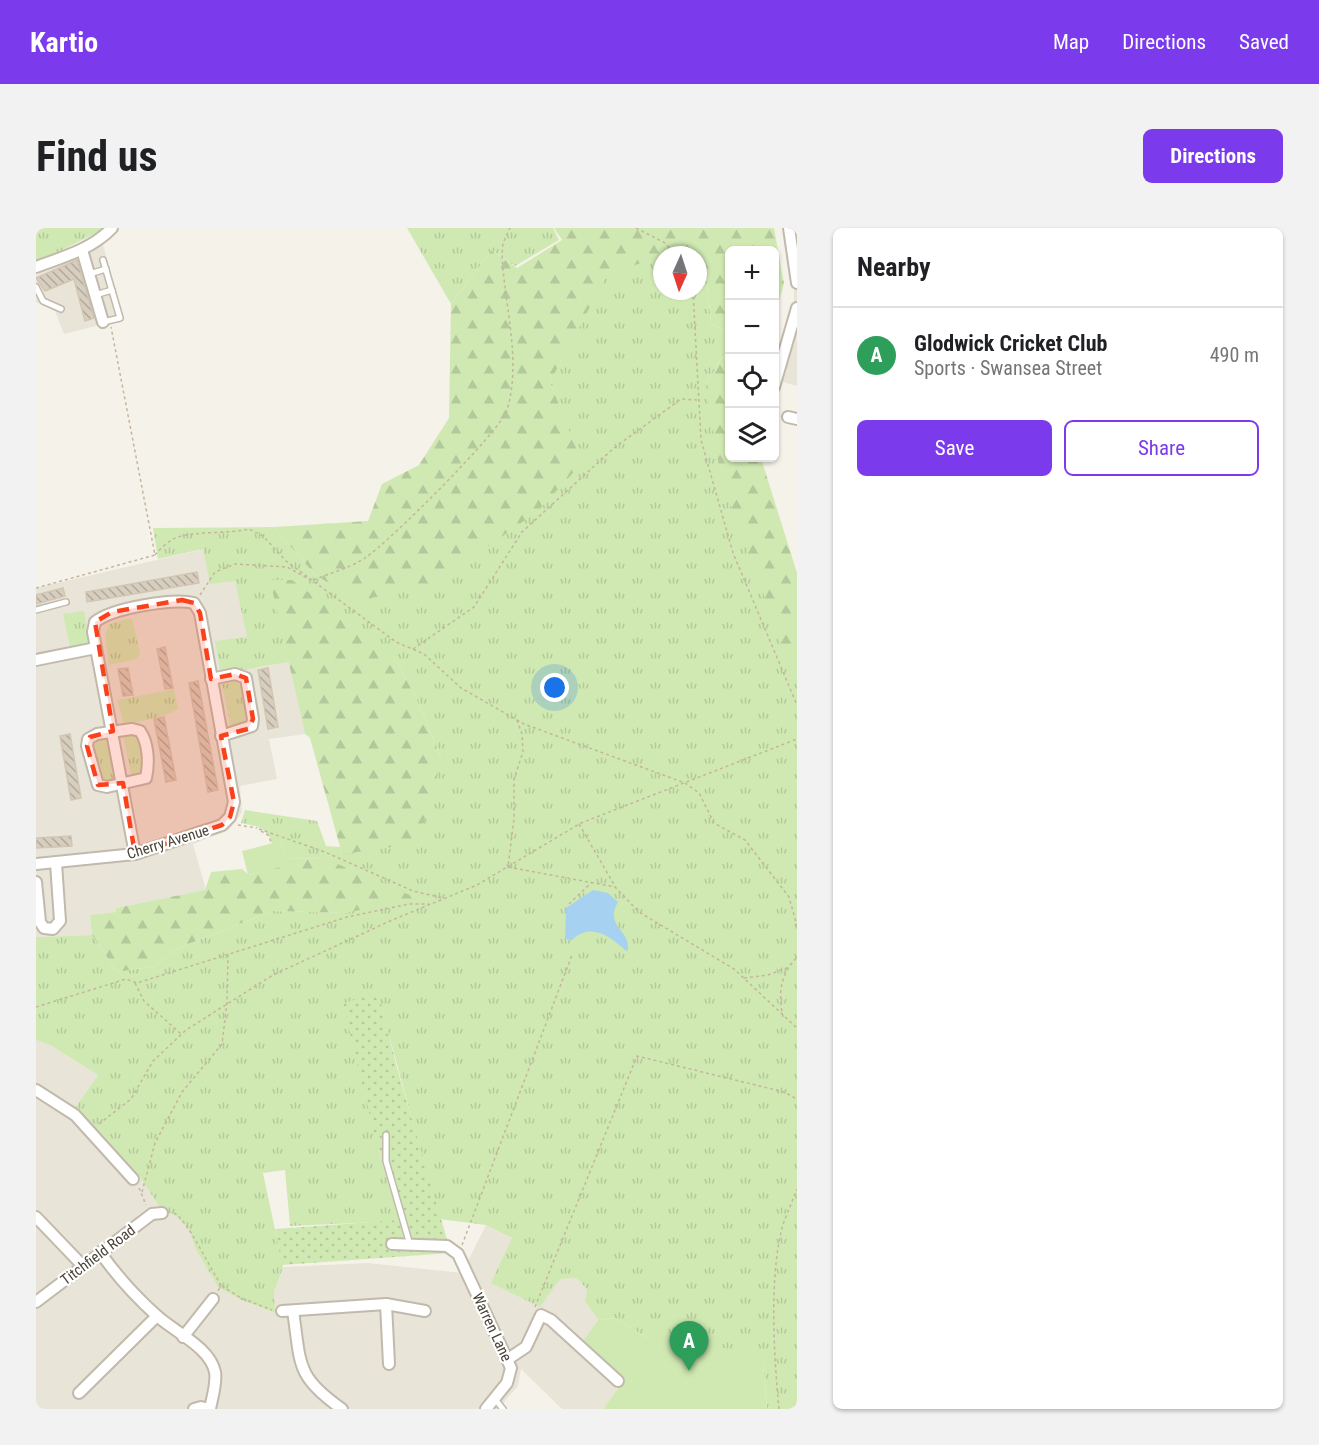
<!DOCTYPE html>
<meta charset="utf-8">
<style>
:root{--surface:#fff;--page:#f2f2f2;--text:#202124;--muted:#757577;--line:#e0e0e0;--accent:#7c3aed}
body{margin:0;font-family:"Roboto Condensed",sans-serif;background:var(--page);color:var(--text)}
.controls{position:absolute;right:18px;top:18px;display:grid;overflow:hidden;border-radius:9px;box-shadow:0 2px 4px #0004}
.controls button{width:54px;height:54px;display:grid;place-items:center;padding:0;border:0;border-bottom:2px solid var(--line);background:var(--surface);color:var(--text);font:30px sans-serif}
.compass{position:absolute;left:617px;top:18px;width:54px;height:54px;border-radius:50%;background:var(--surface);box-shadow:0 2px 4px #0004;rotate:183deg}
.you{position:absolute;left:519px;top:460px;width:21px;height:21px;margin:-15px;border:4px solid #fff;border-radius:50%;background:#1a73e8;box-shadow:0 0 0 9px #1a73e833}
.badge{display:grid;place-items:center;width:39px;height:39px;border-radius:50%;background:var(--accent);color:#fff;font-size:20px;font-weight:700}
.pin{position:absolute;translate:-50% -50px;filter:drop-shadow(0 2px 3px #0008)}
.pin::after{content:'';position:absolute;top:32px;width:21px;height:18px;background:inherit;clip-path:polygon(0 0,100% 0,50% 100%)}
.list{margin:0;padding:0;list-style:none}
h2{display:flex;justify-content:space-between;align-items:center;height:78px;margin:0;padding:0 24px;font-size:26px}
h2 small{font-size:20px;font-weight:400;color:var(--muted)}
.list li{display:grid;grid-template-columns:39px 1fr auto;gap:18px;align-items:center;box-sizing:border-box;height:96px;padding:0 24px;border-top:2px solid var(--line)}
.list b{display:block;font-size:22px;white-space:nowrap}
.list p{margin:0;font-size:20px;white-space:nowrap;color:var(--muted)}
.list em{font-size:20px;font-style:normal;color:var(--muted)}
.actions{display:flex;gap:12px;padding:18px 24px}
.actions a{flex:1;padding:14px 0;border:2px solid var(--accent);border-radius:9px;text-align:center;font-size:21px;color:var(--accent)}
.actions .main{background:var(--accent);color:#fff}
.icon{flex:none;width:33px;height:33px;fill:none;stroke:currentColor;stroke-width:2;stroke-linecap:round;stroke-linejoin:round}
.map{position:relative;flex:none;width:761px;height:1181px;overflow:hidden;border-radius:9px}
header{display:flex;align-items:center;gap:36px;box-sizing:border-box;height:84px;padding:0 30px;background:var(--accent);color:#fff}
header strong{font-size:28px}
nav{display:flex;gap:33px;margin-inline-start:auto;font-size:21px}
.intro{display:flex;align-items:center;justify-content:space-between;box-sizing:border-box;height:144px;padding:0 36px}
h1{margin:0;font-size:42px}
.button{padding:15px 27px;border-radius:9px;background:var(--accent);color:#fff;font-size:21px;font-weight:700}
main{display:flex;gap:36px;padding:0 36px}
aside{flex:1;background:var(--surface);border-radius:9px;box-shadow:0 2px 4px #0004}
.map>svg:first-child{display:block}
.residential{fill:#e9e4d8}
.grass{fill:url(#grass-tufts)}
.forest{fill:url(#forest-firs)}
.garden{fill:url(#garden-dots)}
.pitch{fill:#d0e9b3}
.water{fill:#a7d1f1}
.building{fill:url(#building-back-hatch);stroke:#d2c6b2;stroke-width:1.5}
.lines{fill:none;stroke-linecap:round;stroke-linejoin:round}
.service-casing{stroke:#c1baac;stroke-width:8}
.minor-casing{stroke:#c1baac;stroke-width:14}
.path{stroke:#c3b69d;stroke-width:1.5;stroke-dasharray:3 3;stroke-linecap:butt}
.service{stroke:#fff;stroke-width:5}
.minor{stroke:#fff;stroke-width:10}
.marked{fill:#fb411b;fill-opacity:0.2;stroke:#fb411b;stroke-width:4.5;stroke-dasharray:12 8;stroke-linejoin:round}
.labels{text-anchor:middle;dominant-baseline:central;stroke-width:4.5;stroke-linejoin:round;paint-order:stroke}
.street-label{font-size:15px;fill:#494338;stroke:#fff}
</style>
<header>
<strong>Kartio</strong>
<nav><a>Map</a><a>Directions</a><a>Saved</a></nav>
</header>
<div class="intro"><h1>Find us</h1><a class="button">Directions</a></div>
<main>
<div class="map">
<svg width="761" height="1181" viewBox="0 0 761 1181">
<defs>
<pattern id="grass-tufts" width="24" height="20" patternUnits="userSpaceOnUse" patternTransform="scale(1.5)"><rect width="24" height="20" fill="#d0e9b3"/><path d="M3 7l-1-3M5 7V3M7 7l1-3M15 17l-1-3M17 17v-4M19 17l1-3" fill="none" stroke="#b4c99b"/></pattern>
<pattern id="forest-firs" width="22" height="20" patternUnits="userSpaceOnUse" patternTransform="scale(1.5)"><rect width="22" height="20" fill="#d0e9b3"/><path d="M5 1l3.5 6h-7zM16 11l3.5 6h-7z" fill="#b4c99b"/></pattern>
<pattern id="garden-dots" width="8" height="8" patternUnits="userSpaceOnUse" patternTransform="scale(1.5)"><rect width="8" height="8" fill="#d0e9b3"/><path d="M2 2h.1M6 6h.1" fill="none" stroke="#b4c99b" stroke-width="1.8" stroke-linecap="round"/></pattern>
<pattern id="building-back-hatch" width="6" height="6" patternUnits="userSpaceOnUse" patternTransform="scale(1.5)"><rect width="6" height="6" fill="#d7cebf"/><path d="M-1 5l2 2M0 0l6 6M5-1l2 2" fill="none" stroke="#b0a99c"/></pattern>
</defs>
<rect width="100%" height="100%" fill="#f5f2ea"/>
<!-- residential -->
<g class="residential">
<polygon points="750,0 761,0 761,158 739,152 758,82 758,59"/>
<polygon points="67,17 88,91 28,106 19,83 0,74 0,47"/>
<polygon points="168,321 199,353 220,440 253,434 269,506 233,511 241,551 204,558 206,584 193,602 157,616 170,662 80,680 81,684 54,687 56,707 0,709 0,360"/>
<polygon points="0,812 14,817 62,847 39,880 103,948 125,981 140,987 152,1000 160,1022 182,1059 205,1072 239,1085 238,1064 247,1039 332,1035 426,1045 450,997 476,1010 524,1051 540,1050 551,1061 549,1073 562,1092 545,1118 589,1151 567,1181 526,1181 485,1141 482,1158 462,1181 0,1181"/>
</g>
<!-- grass -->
<g class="grass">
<polygon points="0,0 70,0 0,35"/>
<polygon points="371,0 517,0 523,12 479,38 456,22 415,76"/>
<path d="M626 27V63H662V34L670 45 675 96 693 104V117L670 157 753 434 761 447V1181H731L727 1135 616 1113 579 1090 562 1092 549 1073 551 1061 540 1050 524 1051 504 1079 455 1055 476 1010 450 997 403 991 341 763 342 921 364 993 254 998 249 942 227 945 247 1039 238 1064 239 1085 205 1072 182 1059 160 1022 152 1000 140 988 125 981 103 948 39 880 62 847 14 817 0 812V709L56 707 81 744 119 738 140 721 236 683 310 685 288 630 250 631 245 613 236 616C232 599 220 598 205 595L209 582 281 593 290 618 304 619 306 626 405 531 384 478 359 430 235 352 253 434 189 445 184 443 179 413 211 409 199 353 174 356 167 321 122 331 117 300 238 299 280 348 545 235 514 154 570 47Z"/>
<polygon points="48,383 53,412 51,417 34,419 27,386"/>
<polygon points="96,390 104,425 101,431 73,437 69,408 73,396"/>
<polygon points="199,453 207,459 213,492 212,497 195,501 186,456"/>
<path d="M138 461 142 481C135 487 99 495 88 497L81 472Z"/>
<polygon points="93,504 104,508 109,546 96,551 87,507"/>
<polygon points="61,511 71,511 78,552 68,555 62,549 56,517"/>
</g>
<!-- forest -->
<g class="forest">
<polygon points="518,0 738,0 748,56 739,87 738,22 694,22 693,104 675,96 670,45 662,34 662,27 656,27 650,19 571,47 514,154 546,235 502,283 399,356 326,372 280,348 238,299 332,293 346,256 383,237 413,190 415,76 456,22 481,40 526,12"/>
<polygon points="693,117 694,230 725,230 761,345 761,447 753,435 685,251 670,157"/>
<polygon points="234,352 256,352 359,430 384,478 405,531 396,571 383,608 352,620 306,626 274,510 269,506"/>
<polygon points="288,630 380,670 310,685 236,683 140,721 119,738 81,744 56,707 54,687 80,684 80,680 169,662 175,644 206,641 213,647 251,636 250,631"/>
</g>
<!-- garden -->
<polygon class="garden" points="342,763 361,840 415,1025 246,1037 239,1001 364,992 342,921 307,776"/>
<!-- pitch -->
<g class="pitch">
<polygon points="245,613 252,637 212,647 206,623"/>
<polygon points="579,1090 616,1113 627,1106 701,1123 727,1135 731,1181 567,1181 589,1151 544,1118 562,1092"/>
</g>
<!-- water -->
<path class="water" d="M557 662 572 665 582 674C568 698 594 701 592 722L590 723C574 708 555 694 536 712L529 711 530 680Z"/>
<!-- building -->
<g class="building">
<polygon points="41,32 58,90 49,93 38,51 9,63 0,50"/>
<polygon points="161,344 163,355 51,374 50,364"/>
<polygon points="27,360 29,368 0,376 0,367"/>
<polygon points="129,419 137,460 129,461 121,421"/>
<polygon points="92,440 97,467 87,468 82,441"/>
<polygon points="232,440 242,499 232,501 222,442"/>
<polygon points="162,453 182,562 172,564 153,455"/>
<polygon points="128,489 140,552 130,554 118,491"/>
<polygon points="34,506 45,570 35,572 24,508"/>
<polygon points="35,608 36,618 0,620 0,610"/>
</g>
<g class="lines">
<defs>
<g id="service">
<polyline points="53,46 70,41"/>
<polyline points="0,59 7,73 25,81"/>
<polyline points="59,67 76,62"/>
<polyline points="67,94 84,90 67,32"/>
<polyline points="0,382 30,374"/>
<polyline points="350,907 350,933 374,1017"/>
<polyline points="459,1171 467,1181"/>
</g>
<g id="minor">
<polyline points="753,0 761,55"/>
<polyline points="46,22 67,94"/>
<path d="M0 39C27 29 56 21 76 0"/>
<polyline points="738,159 761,80"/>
<polyline points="752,189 761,191"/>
<polyline points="0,432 60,420"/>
<polyline points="175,451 199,446 210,450 217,491 216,498 185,508"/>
<path d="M96 501 104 503C113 516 113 536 110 550L71 559 62 557 51 518 52 511 61 506Z"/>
<path d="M0 636 99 626 186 597 194 589 198 574 164 385 158 375C137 370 76 380 59 394L57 404 99 626"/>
<polyline points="0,654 4,694 8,700 17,701 24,693 20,635"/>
<polyline points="0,862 39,887 97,951"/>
<polyline points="0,989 46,1037"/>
<polyline points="356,1016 411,1018 422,1026 475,1140 471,1155 450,1181"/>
<path d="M64 1024C80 1047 99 1068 120 1087 137 1103 174 1119 179 1144 181 1155 176 1170 174 1181"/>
<polyline points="0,1074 116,986 126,985"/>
<polyline points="350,1076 353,1136"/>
<polyline points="246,1083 350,1076 389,1083"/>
<path d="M257 1083C265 1136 259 1148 306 1181"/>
<polyline points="147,1109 177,1071"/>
<polyline points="472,1131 490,1119 505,1087 515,1092 582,1153"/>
<polyline points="43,1165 121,1088"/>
<polyline points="158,1181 165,1179 173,1181"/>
</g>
</defs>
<!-- service casing -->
<use href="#service" class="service-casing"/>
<!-- minor casing -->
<use href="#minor" class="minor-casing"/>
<!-- path -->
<g class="path">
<polyline points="600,0 629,15 640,27"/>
<polyline points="657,63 665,212 697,325 761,477"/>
<path d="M119 327C125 320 133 312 142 309 161 303 191 306 213 301L227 308 250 333 360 414 388 426 425 460 488 496 649 555 663 565 678 595 709 612 753 669 761 698"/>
<path d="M278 352C294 345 314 340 329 330 352 315 464 204 471 182 486 132 468 77 466 26L467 15 474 0"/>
<polyline points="0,360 119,327 75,99"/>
<polyline points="164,367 179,344 199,336 251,339 271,350"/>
<polyline points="377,421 438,379 486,304 578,220 645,171 661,172"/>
<polyline points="481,492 486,506 487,524 478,551 478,591 472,639 579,659"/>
<polyline points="543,596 580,660 603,684 698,741 761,800"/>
<polyline points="202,597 221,600"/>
<polyline points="223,601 289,624 377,663 407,670"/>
<polyline points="225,603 232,607 236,616"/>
<polyline points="533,676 556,654"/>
<polyline points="708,750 732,747 753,739"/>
<polyline points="99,755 108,773 145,806"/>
<polyline points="0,779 90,751 101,755 311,689 373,676 393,676"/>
<path d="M747 789C742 765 744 747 761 729"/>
<polyline points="63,896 95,871 117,833 150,802 237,747 354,693 441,657 545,595 761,511"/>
<polyline points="103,960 110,977"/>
<polyline points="106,964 119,915 146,864 186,816 191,774 192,727"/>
<path d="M138 985C151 991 175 1042 185 1057L182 1063"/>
<polyline points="426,1017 536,727"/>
<polyline points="186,1058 205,1070 236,1082"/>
<polyline points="499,1079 601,828 748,864 761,871"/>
<path d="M743 1181C738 1128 733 1052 746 1000 750 987 756 974 761 961"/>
</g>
<!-- service -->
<use href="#service" class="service"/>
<!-- minor -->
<use href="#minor" class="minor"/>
</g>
<!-- marked area -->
<path class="marked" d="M146 372 158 375 164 385 175 451 199 446 210 450 217 491 212 501 185 508 198 574 194 589 186 597 99 626 87 555 62 557 51 518 54 509 77 503 59 394 76 384Z"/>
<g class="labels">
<!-- street labels -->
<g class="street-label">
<text transform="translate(132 614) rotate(-17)">Cherry Avenue</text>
<text transform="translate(62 1027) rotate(-37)">Titchfield Road</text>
<text transform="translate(456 1099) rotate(65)">Warren Lane</text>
</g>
</g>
</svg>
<div class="controls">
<button>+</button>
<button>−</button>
<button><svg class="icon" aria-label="locate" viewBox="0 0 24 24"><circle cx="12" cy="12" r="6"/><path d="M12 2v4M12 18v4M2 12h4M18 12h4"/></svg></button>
<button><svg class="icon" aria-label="layers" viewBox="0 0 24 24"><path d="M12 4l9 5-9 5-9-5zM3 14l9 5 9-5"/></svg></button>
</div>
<svg class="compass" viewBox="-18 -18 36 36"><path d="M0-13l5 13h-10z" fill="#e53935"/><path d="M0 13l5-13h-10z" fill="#757577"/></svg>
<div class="you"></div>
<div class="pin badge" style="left:653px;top:1143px;background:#2e9e5b">A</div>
</div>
<aside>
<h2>Nearby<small></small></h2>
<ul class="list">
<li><span class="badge" style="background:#2e9e5b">A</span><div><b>Glodwick Cricket Club</b><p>Sports · Swansea Street</p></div><em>490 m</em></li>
</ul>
<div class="actions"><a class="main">Save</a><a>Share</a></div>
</aside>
</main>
